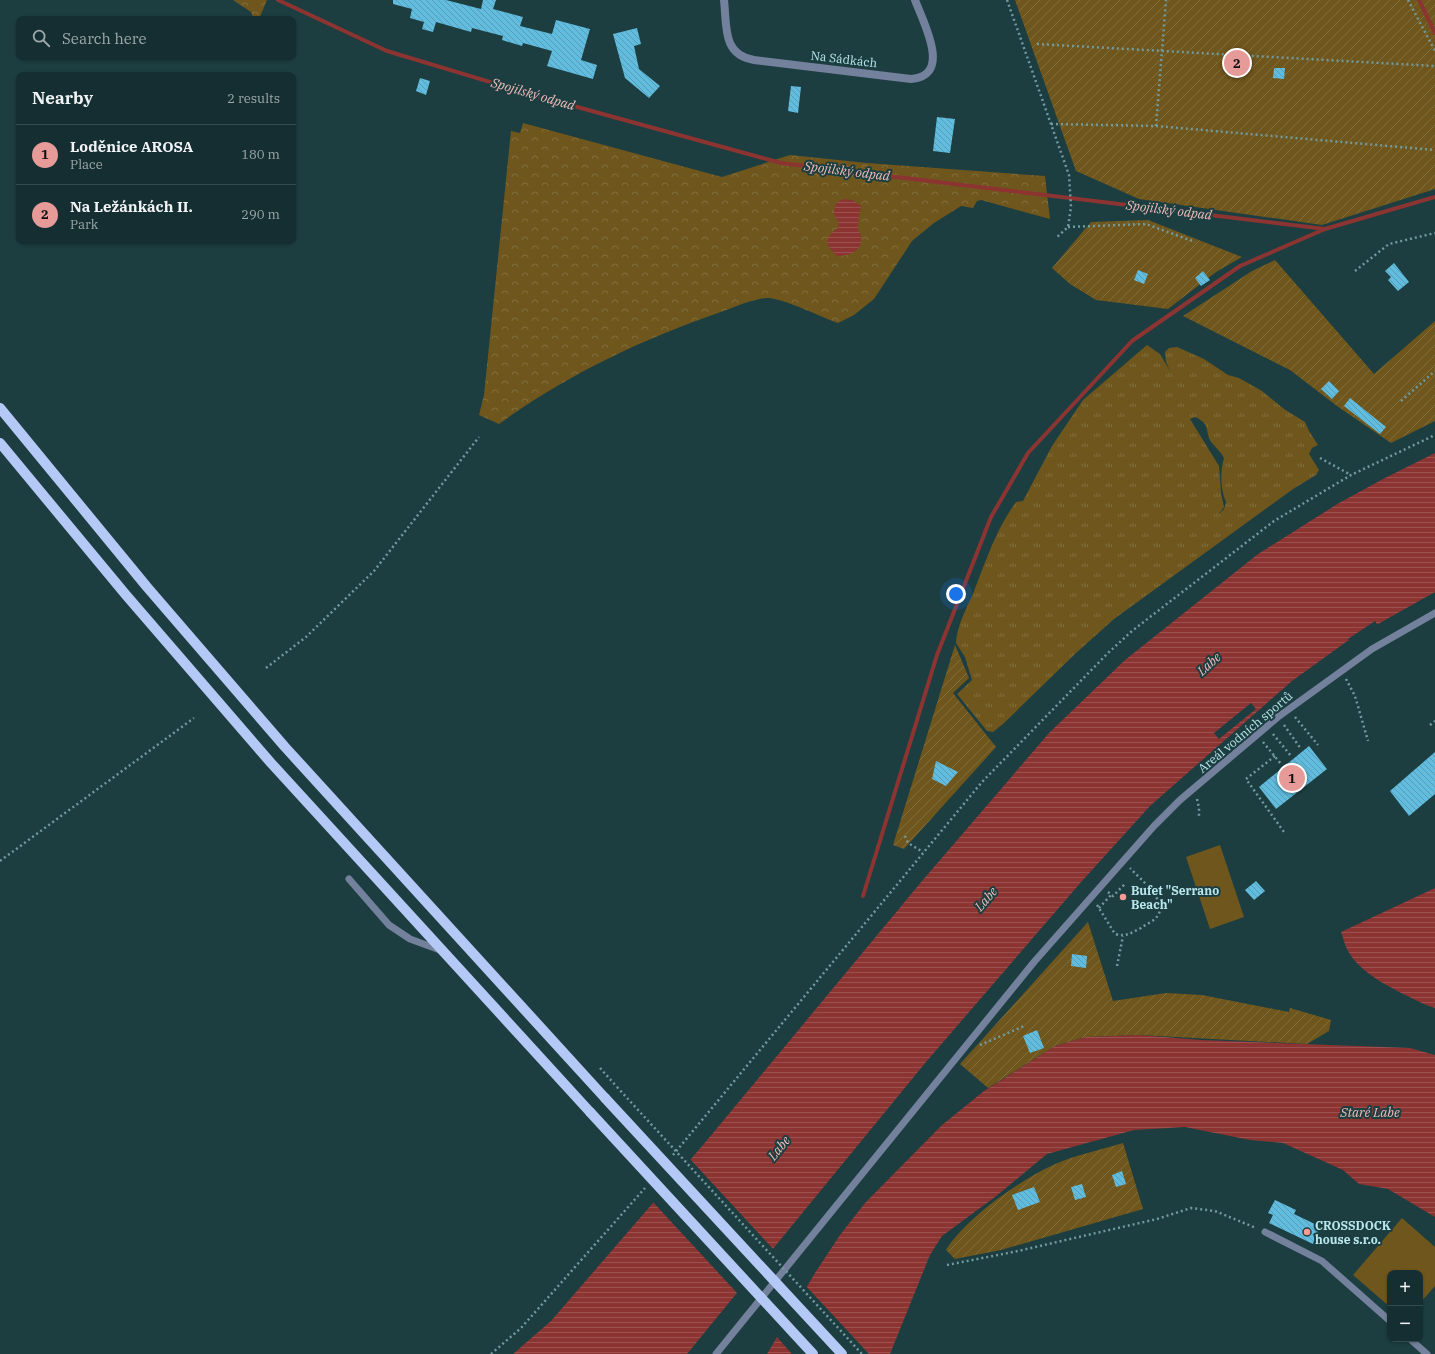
<!DOCTYPE html>
<meta charset="utf-8">
<style>
:root{--surface:#152e31;--page:#1e3639;--text:#f1f3f6;--muted:#9da8ab;--line:#344a4d;--accent:#e69b98}
body{margin:0;font-family:"IBM Plex Serif",serif;background:var(--page);color:var(--text)}
.controls{position:absolute;right:12px;bottom:12px;display:grid;overflow:hidden;border-radius:8px;box-shadow:0 1px 3px #0004}
.controls button{width:36px;height:36px;display:grid;place-items:center;padding:0;border:0;border-bottom:1px solid var(--line);background:var(--surface);color:var(--text);font:20px sans-serif}
.you{position:absolute;left:956px;top:594px;width:14px;height:14px;margin:-10px;border:3px solid #fff;border-radius:50%;background:#1a73e8;box-shadow:0 0 0 6px #1a73e833}
.badge{display:grid;place-items:center;width:26px;height:26px;border-radius:50%;background:var(--accent);color:#111;font-size:13px;font-weight:700}
.pin{position:absolute;translate:-50% -50%;border:2px solid #fff;box-shadow:0 1px 4px #0006}
.list{margin:0;padding:0;list-style:none}
h2{display:flex;justify-content:space-between;align-items:center;height:52px;margin:0;padding:0 16px;font-size:17px}
h2 small{font-size:13px;font-weight:400;color:var(--muted)}
.list li{display:grid;grid-template-columns:26px 1fr auto;gap:12px;align-items:center;box-sizing:border-box;height:60px;padding:0 16px;border-top:1px solid var(--line)}
.list b{display:block;font-size:15px;white-space:nowrap}
.list p{margin:0;font-size:13px;white-space:nowrap;color:var(--muted)}
.list em{font-size:13px;font-style:normal;color:var(--muted)}
.icon{flex:none;width:22px;height:22px;fill:none;stroke:currentColor;stroke-width:2;stroke-linecap:round;stroke-linejoin:round}
.map{position:relative;flex:none;width:1435px;height:1354px;overflow:hidden}
.search{position:absolute;background:var(--surface);box-shadow:0 1px 3px #0004;left:16px;top:16px;width:280px;height:44px;display:flex;align-items:center;gap:10px;box-sizing:border-box;padding:0 14px;border-radius:8px;color:var(--muted);font-size:15px}
.panel{position:absolute;background:var(--surface);box-shadow:0 1px 3px #0004;left:16px;top:72px;width:280px;height:172px;border-radius:8px}
.map>svg:first-child{display:block}
.grass{fill:url(#grass-tufts);fill-rule:evenodd}
.forest{fill:url(#forest-crowns)}
.garden{fill:url(#garden-furrows)}
.pitch{fill:#6f561c}
.water{fill:url(#water-rules)}
.pier{fill:#1c3e41}
.lines{fill:none;stroke-linecap:round;stroke-linejoin:round}
.stream{stroke:#8c3432;stroke-width:4}
.building{fill:url(#building-back-hatch)}
.path{stroke:#719a9f;stroke-width:2.5;stroke-dasharray:2 3;stroke-linecap:butt}
.lane{stroke:#74819c;stroke-width:7}
.street{stroke:#74819c;stroke-width:8}
.primary{stroke:#b4c9f6;stroke-width:10}
.path-bridge{stroke:#719a9f;stroke-width:2.5;stroke-dasharray:2 3;stroke-linecap:butt}
.primary-bridge{stroke:#b4c9f6;stroke-width:10}
.poi-dot{fill:#f59c95;stroke:#1c3e41;stroke-width:1.5}
.labels{text-anchor:middle;dominant-baseline:central;stroke-width:4;stroke-linejoin:round;paint-order:stroke}
.street-label{font-size:12px;fill:#b8e7ed;stroke:#1c3e41}
.poi-label{font-size:12px;font-weight:bold;fill:#b8e7ed;stroke:#1c3e41;text-anchor:start}
.water-label{font-size:13px;font-style:italic;fill:#f1bdb8;stroke:#1c3e41}
</style>
<div class="map">
<svg width="1435" height="1354" viewBox="0 0 1435 1354">
<defs>
<pattern id="grass-tufts" width="24" height="20" patternUnits="userSpaceOnUse"><rect width="24" height="20" fill="#6f561c"/><path d="M3 7l-1-3M5 7V3M7 7l1-3M15 17l-1-3M17 17v-4M19 17l1-3" fill="none" stroke="#816e3d"/></pattern>
<pattern id="forest-crowns" width="20" height="18" patternUnits="userSpaceOnUse"><rect width="20" height="18" fill="#6f561c"/><path d="M2 6a3 3 0 1 1 6 0M12 15a3 3 0 1 1 6 0" fill="none" stroke="#816e3d"/></pattern>
<pattern id="garden-furrows" width="10" height="10" patternUnits="userSpaceOnUse"><rect width="10" height="10" fill="#6f561c"/><path d="M-1 1l2-2M0 10L10 0M9 11l2-2" fill="none" stroke="#816e3d"/></pattern>
<pattern id="water-rules" width="6" height="5" patternUnits="userSpaceOnUse"><rect width="6" height="5" fill="#8c3432"/><path d="M0 2.5h6" fill="none" stroke="#9a5150"/></pattern>
<pattern id="building-back-hatch" width="6" height="6" patternUnits="userSpaceOnUse"><rect width="6" height="6" fill="#61bcde"/><path d="M-1 5l2 2M0 0l6 6M5-1l2 2" fill="none" stroke="#569eb8"/></pattern>
</defs>
<rect width="100%" height="100%" fill="#1c3e41"/>
<!-- grass -->
<path class="grass" d="M1147 345 1160 354 1170 371 1166 362 1165 352 1169 348 1177 347 1204 359 1228 375 1239 378 1262 391 1284 409 1305 422 1309 431 1318 445 1312 448 1309 454 1319 470 1316 475 1293 489 1114 619 1076 653 1003 724 993 732 987 731 957 694 972 680 965 657 956 643C957 626 966 609 973 594 985 563 996 529 1016 502L1023 501 1052 446 1083 400ZM1195 417C1212 424 1204 433 1212 443 1216 448 1221 452 1224 458 1220 473 1220 488 1226 502L1224 509 1218 515 1224 507 1221 493 1219 466 1190 419Z"/>
<!-- forest -->
<g class="forest">
<polygon points="233,0 267,0 259,19 254,19 251,12"/>
<path d="M523 123 722 177 790 155 867 163 1045 176 1050 219 981 200 977 201 973 208 961 206 934 223 912 241 874 299 854 315 838 323C823 318 781 297 767 298 751 299 733 308 718 313 640 340 565 376 499 424L479 415 484 395 511 131 520 133Z"/>
</g>
<!-- garden -->
<g class="garden">
<polygon points="1015,0 1435,0 1435,189 1322,225 1139,199 1076,171"/>
<polygon points="1148,220 1242,257 1216,272 1168,309 1096,300 1070,284 1052,268 1091,222"/>
<polygon points="1275,260 1374,374 1435,321 1435,421 1391,443 1337,406 1290,370 1183,316 1252,271"/>
<polygon points="955,645 969,678 953,693 996,747 904,849 893,845"/>
<polygon points="1088,922 1113,1001 1166,993 1202,995 1289,1012 1290,1008 1331,1020 1329,1031 1307,1044 1139,1035 1086,1037 1055,1046 988,1088 960,1064"/>
<path d="M1123 1143 1143 1209 1001 1250 955 1259 946 1250C966 1218 1017 1182 1053 1165 1075 1155 1100 1150 1123 1143Z"/>
</g>
<!-- pitch -->
<g class="pitch">
<polygon points="1220,845 1244,917 1210,929 1186,857"/>
<polygon points="1402,1218 1435,1247 1435,1286 1420,1303 1420,1273 1390,1273 1390,1307 1353,1275"/>
</g>
<!-- water -->
<g class="water">
<path d="M844 199 852 200 861 206C860 212 858 219 858 225 857 230 861 233 861 237 863 252 848 256 837 256 825 244 823 239 838 228V221L833 213 837 202Z"/>
<polygon points="1435,453 1435,592 1346,642 1292,681 1150,806 1082,881 926,1062 687,1354 513,1354 551,1321 703,1145 922,881 1049,733 1125,660 1258,554 1339,503 1385,478"/>
<path d="M1435 888V1008L1426 1005C1400 992 1358 975 1346 947 1344 942 1343 937 1341 932Z"/>
<polygon points="1139,1035 1201,1040 1410,1048 1435,1055 1435,1217 1388,1189 1359,1184 1343,1170 1283,1143 1250,1140 1185,1127 1134,1130 1047,1154 995,1197 942,1236 930,1255 890,1354 767,1354 815,1273 840,1235 865,1203 942,1125 984,1091 1055,1046 1086,1037"/>
</g>
<!-- pier -->
<g class="pier">
<polygon points="1375,621 1378,626 1350,642 1348,639"/>
<polygon points="1251,703 1256,709 1219,739 1214,733"/>
<polygon points="689,1158 774,1250 738,1294 652,1201"/>
<polygon points="805,1285 869,1354 792,1354 776,1336"/>
</g>
<g class="lines">
<!-- stream -->
<g class="stream">
<polyline points="278,0 387,51 530,94 781,163 1325,229 1435,197"/>
<polyline points="1419,0 1435,33"/>
<polyline points="863,896 937,655 991,517 1028,453 1132,341 1240,266 1325,229"/>
</g>
</g>
<!-- building -->
<g class="building">
<polygon points="393,0 446,0 481,9 483,0 496,0 493,9 523,17 520,26 552,34 556,20 590,29 581,60 597,65 593,79 547,66 552,51 523,43 522,46 502,40 503,36 472,28 471,32 436,22 433,32 422,29 424,22 410,18 412,9 393,4"/>
<polygon points="637,28 641,44 634,46 639,69 660,86 649,98 625,78 613,34"/>
<polygon points="1274,68 1285,68 1284,79 1273,78"/>
<polygon points="420,78 430,81 426,95 416,91"/>
<polygon points="791,86 801,87 798,113 788,111"/>
<polygon points="937,117 955,119 950,153 933,151"/>
<polygon points="1394,263 1409,282 1398,291 1388,280 1391,277 1385,271"/>
<polygon points="1138,270 1148,274 1144,284 1134,280"/>
<polygon points="1203,271 1210,280 1201,286 1195,278"/>
<polygon points="1329,381 1339,391 1332,399 1321,389"/>
<polygon points="1350,398 1386,427 1380,434 1344,406"/>
<polygon points="1309,746 1327,769 1276,809 1259,787"/>
<polygon points="1435,752 1435,794 1409,816 1390,791"/>
<polygon points="936,761 958,772 946,786 932,779"/>
<polygon points="1256,881 1265,891 1254,900 1245,890"/>
<polygon points="1072,954 1087,956 1086,968 1071,966"/>
<polygon points="1037,1030 1044,1048 1030,1053 1023,1036"/>
<polygon points="1122,1171 1126,1184 1116,1187 1112,1175"/>
<polygon points="1082,1184 1086,1197 1075,1200 1071,1187"/>
<polygon points="1034,1187 1040,1202 1018,1210 1012,1195"/>
<polygon points="1275,1200 1296,1210 1294,1214 1321,1227 1313,1244 1269,1223 1273,1215 1268,1213"/>
</g>
<g class="lines">
<!-- path -->
<g class="path">
<polyline points="1007,0 1069,175 1071,207 1068,227 1057,237"/>
<polyline points="1408,0 1435,51"/>
<polyline points="1037,44 1435,66"/>
<polyline points="1051,124 1156,126 1435,150"/>
<polyline points="1156,126 1166,0"/>
<polyline points="1068,227 1146,224 1195,242"/>
<polyline points="1355,271 1389,244 1435,233"/>
<polyline points="1401,401 1435,371"/>
<polyline points="1320,458 1351,475"/>
<polyline points="266,668 306,637 374,571 479,437"/>
<polyline points="1346,679 1355,696 1368,741"/>
<polyline points="1295,717 1318,745"/>
<polyline points="1284,725 1301,749"/>
<polyline points="1430,725 1435,721"/>
<polyline points="1273,734 1291,756"/>
<polyline points="1263,742 1281,764"/>
<polyline points="1275,756 1246,779 1284,832"/>
<polyline points="1197,799 1199,808 1199,816"/>
<polyline points="905,836 908,843 923,852"/>
<polyline points="0,861 194,718"/>
<polyline points="1108,892 1113,896 1126,883"/>
<path d="M1097 905 1115 934C1126 937 1131 933 1141 928 1146 924 1155 921 1158 915 1168 901 1139 878 1130 868"/>
<polyline points="1099,908 1111,895"/>
<polyline points="1117,966 1123,936"/>
<polyline points="980,1045 1024,1026"/>
<polyline points="600,1068 617,1087"/>
<polyline points="673,1155 982,782 1108,653 1132,631 1274,521 1351,475 1435,435"/>
<polyline points="947,1265 1018,1251 1157,1219 1191,1208 1215,1211 1256,1228"/>
<polyline points="491,1354 521,1328 645,1188"/>
</g>
<!-- lane -->
<g class="lane">
<polyline points="349,879 389,925 410,939 440,950"/>
<polyline points="1265,1232 1322,1261 1390,1321"/>
<polyline points="1410,1339 1427,1354"/>
<polyline points="716,1354 1034,962 1154,826 1180,800 1278,717 1372,649 1435,613"/>
</g>
<!-- street -->
<path class="street" d="M724 0C727 26 722 55 754 60L911 79C953 76 923 22 915 0"/>
<!-- primary -->
<g class="primary">
<polyline points="0,408 147,587 285,747 605,1098"/>
<polyline points="0,443 126,595 271,763 590,1112"/>
</g>
<!-- path-bridge -->
<polyline class="path-bridge" points="617,1087 862,1354"/>
<!-- primary-bridge -->
<g class="primary-bridge">
<polyline points="605,1098 842,1354"/>
<polyline points="590,1112 813,1354"/>
</g>
</g>
<!-- markers -->
<g class="poi-dot">
<circle cx="1123" cy="897" r="4"/>
<circle cx="1307" cy="1232" r="4"/>
</g>
<g class="labels">
<!-- street labels -->
<g class="street-label">
<text transform="translate(844 59) rotate(7)">Na Sádkách</text>
<text transform="translate(1245 732) rotate(-40)">Areál vodních sportů</text>
</g>
<!-- poi labels -->
<g class="poi-label">
<text x="1131" y="890">Bufet "Serrano<tspan x="1131" dy="14">Beach"</tspan></text>
<text x="1315" y="1225">CROSSDOCK<tspan x="1315" dy="14">house s.r.o.</tspan></text>
</g>
<!-- water labels -->
<g class="water-label">
<text transform="translate(533 94) rotate(16)">Spojilský odpad</text>
<text transform="translate(847 171) rotate(7)">Spojilský odpad</text>
<text transform="translate(1169 210) rotate(7)">Spojilský odpad</text>
<text transform="translate(1209 664) rotate(-42)">Labe</text>
<text transform="translate(986 899) rotate(-49)">Labe</text>
<text x="1370" y="1112">Staré Labe</text>
<text transform="translate(779 1148) rotate(-51)">Labe</text>
</g>
</g>
</svg>
<div class="controls">
<button>+</button>
<button>−</button>
</div>
<div class="you"></div>
<div class="pin badge" style="left:1292px;top:778px">1</div>
<div class="pin badge" style="left:1237px;top:63px">2</div>
<div class="search"><svg class="icon" aria-label="search" viewBox="0 0 24 24"><circle cx="10" cy="10" r="6"/><path d="M15 15l6 6"/></svg>Search here</div>
<section class="panel">
<h2>Nearby<small>2 results</small></h2>
<ul class="list">
<li><span class="badge">1</span><div><b>Loděnice AROSA</b><p>Place</p></div><em>180 m</em></li>
<li><span class="badge">2</span><div><b>Na Ležánkách II.</b><p>Park</p></div><em>290 m</em></li>
</ul>
</section>
</div>
